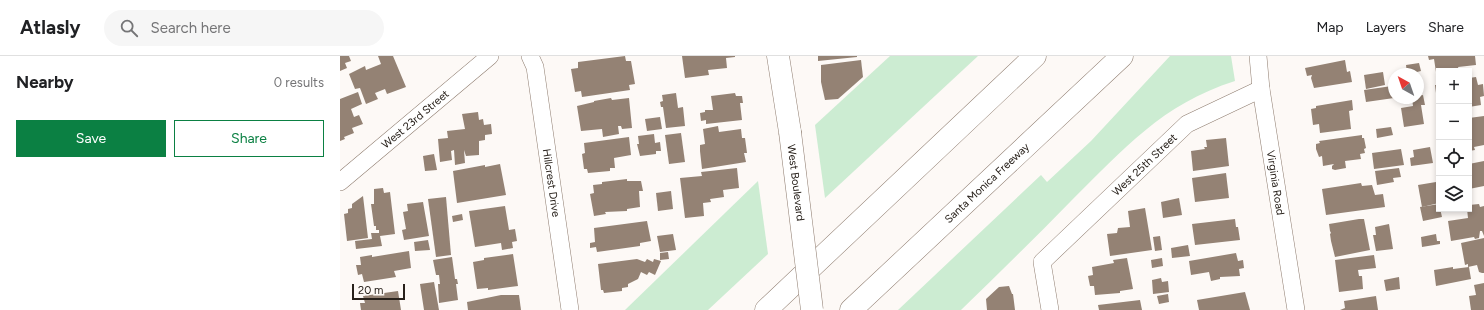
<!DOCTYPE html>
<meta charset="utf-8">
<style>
:root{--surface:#fff;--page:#f6f6f6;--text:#202124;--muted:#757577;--line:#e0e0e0;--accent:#0b8043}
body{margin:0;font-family:Figtree,sans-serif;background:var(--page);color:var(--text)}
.controls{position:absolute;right:12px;top:12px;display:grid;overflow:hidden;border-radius:0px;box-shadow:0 2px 6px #0003}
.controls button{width:36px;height:36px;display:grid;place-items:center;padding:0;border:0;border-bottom:1px solid var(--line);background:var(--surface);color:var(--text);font:20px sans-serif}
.compass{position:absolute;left:1048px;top:12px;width:36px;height:36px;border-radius:50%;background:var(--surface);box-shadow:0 2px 6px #0003;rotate:320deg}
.scale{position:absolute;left:12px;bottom:10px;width:53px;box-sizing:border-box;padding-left:4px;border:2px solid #28211b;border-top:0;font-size:11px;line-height:14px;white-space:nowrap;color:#28211b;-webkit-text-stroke:3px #fdf9f6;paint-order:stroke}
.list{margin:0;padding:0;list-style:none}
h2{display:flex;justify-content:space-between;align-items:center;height:52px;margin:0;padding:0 16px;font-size:17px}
h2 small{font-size:13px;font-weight:400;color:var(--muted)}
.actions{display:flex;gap:8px;padding:12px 16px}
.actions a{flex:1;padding:9px 0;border:1px solid var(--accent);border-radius:0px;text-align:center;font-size:14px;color:var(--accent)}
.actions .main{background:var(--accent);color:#fff}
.icon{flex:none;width:22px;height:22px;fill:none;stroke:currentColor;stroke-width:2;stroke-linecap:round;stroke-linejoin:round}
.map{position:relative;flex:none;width:1144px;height:254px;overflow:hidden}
header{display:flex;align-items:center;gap:24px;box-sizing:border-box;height:56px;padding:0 20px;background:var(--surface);border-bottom:1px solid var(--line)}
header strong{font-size:19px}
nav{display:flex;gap:22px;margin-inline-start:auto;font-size:14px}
.search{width:280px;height:36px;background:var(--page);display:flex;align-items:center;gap:10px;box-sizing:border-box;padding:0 14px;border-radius:22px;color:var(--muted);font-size:15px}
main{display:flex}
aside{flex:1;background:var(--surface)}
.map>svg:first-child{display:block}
.green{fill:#ccecd2}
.building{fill:#948274}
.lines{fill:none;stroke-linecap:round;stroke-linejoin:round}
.street-casing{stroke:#8e7c6f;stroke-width:18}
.secondary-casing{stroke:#8e7c6f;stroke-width:23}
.highway-casing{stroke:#8e7c6f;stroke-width:23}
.street{stroke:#fff;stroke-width:17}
.secondary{stroke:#fff;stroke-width:22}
.highway{stroke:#fff;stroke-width:22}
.secondary-bridge-casing{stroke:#8e7c6f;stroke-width:23;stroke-linecap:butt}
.secondary-bridge{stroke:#fff;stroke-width:22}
.labels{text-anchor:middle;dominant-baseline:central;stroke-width:3;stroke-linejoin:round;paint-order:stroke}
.street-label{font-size:11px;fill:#28211b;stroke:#fdf9f6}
</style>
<header>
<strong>Atlasly</strong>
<div class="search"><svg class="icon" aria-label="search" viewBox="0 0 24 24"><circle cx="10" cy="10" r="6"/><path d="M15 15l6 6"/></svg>Search here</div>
<nav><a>Map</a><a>Layers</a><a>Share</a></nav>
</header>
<main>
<aside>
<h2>Nearby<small>0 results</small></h2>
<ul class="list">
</ul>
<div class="actions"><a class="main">Save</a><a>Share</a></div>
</aside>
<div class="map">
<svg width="1144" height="254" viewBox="0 0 1144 254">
<rect width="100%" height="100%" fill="#fdf9f6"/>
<!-- green -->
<g class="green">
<polygon points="550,0 638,0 485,142 475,69"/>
<path d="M830 0H891L895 25C822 48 784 93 731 145 695 182 658 218 621 254H558L701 119 707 126 751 85Z"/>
<polygon points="418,125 428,198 368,254 285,254"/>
</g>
<!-- building -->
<g class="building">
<polygon points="0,0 9,0 11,5 5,7 7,12 0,15"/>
<polygon points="38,0 53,0 66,31 47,38 45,33 35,37 38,43 26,48 20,32 15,33 9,18 25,10 26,14 41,8"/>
<polygon points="285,0 286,5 291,5 295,28 289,29 290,34 242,41 241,35 235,36 231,13 238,12 238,6"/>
<polygon points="342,0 395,0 395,1 386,2 387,12 368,14 369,19 345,22"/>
<polygon points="478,0 517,0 517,1 478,5"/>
<polygon points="1088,0 1135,0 1136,9 1118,11 1119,14 1096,16 1094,3 1089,4"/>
<polygon points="521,4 523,21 498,43 485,44 481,26 481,9"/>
<polygon points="1005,4 1007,16 1010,15 1012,26 974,32 971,22 972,19 967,20 965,12"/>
<polygon points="1079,7 1081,15 1077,16 1077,18 1064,18 1067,17 1066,9"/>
<polygon points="1043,16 1045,29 1026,33 1024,19"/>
<polygon points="1136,21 1138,29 1143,28 1144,40 1140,41 1141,49 1129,51 1129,22"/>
<polygon points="1095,29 1099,29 1099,52 1096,37"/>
<polygon points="1052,30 1054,42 1026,46 1024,34"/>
<polygon points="18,36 22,48 11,53 14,61 19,59 23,68 12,72 14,77 4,81 5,83 0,85 0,43"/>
<polygon points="336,37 338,52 343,51 345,70 326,72 323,51 321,51 320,46 323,45 322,39"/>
<polygon points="395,37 396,40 402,40 403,47 400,47 402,64 366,68 366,64 361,65 360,57 365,56 365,54 373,54 371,40"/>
<polygon points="1083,39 1085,49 1081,49 1084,68 1064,71 1061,52 1073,50 1072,42 1078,42 1078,40"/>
<polygon points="271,42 272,44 289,42 292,72 282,73 281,70 278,70 279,78 263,81 262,73 241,75 237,50 254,46 254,45"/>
<polygon points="1012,44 1013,54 1009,55 1011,73 980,77 979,68 973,69 971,53 976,52 976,50"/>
<polygon points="138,56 139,64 143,63 144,69 151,68 152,78 145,79 145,84 139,85 139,99 126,100 124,94 125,107 115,109 114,94 111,95 112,104 100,106 98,83 108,82 107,75 125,73 122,58"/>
<polygon points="1144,60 1144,89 1134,91 1135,94 1129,95 1129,62"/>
<polygon points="320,61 322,73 307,75 305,63"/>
<polygon points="378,70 379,76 401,73 402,82 405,82 407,97 404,97 406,106 362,113 360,95 360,89 365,88 363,73"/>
<polygon points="1051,71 1053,79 1037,82 1036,73"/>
<polygon points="341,77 345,106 329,108 325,79"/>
<polygon points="314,78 315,87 320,86 321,95 316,95 316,98 300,100 297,88 299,88 298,80"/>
<polygon points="1022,79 1022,82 1024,82 1026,92 1024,93 1025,97 1020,98 1021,103 1005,105 1006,112 995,114 992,113 992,110 994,108 983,110 982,100 979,101 976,93 976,88 980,87 979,85"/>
<polygon points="289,81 291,99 274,102 275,112 270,112 270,115 248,117 247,113 244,113 242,98 245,97 244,87"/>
<polygon points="886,82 889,110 853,115 851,95 865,93 864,91 867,91 866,84"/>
<polygon points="1090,91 1093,107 1071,110 1070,102 1074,101 1073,94"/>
<polygon points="1061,93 1064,109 1034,113 1032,97"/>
<polygon points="94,98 97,114 85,115 83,100"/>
<polygon points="1144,105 1144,130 1129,133 1129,108"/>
<polygon points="160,108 166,139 117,147 113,115 145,109 145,111"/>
<polygon points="397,112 399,132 383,134 384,141 370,143 371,146 363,147 364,160 345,162 340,122 362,120 361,116"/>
<polygon points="1059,112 1061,121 1053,122 1054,126 1037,129 1035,115"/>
<polygon points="886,117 889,142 855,146 852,122"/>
<polygon points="287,123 287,125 301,125 303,135 299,135 300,151 287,153 287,155 265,156 266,158 254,160 250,138 254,137 253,129 262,128 262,126"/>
<polygon points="1096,126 1099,147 1082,151 1078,129"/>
<polygon points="1021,127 1022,130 1032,129 1035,139 1043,138 1045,151 986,159 982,133"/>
<polygon points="43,132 44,137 50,136 55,178 40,180 42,190 16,193 15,185 32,183 31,177 39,177 39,174 36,174 36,170 34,170 31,148 34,148 34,133"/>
<polygon points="331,135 333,153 318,155 316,137"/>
<polygon points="23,140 28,182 7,185 4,158 8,157 8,153 12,152 12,148"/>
<polygon points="106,141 111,199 96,201 88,143"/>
<polygon points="839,142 842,159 823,162 821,146"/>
<polygon points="83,146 89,180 64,184 62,174 66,173 63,156 68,155 67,148"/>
<polygon points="1099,148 1102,161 1083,165 1080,151"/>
<polygon points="1139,148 1140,151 1144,150 1144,180 1142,175 1140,175 1139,182 1135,183 1134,181 1111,185 1108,165 1128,162 1127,153 1129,153 1129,149"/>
<polygon points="165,150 169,174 175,173 177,185 172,186 173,192 162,194 161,187 135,191 129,155"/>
<polygon points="805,152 812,194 770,200 767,178 777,177 778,172 790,171 788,155"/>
<polygon points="122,158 123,164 113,166 112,160"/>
<polygon points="895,163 896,171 898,171 900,184 855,189 852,168"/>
<polygon points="1019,163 1024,163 1030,194 995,201 991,185 990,178 991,177 990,175 989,168"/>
<polygon points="307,165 311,185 300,187 300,190 257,196 256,191 250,192 250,187 255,186 254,172"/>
<polygon points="1049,168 1053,193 1036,195 1033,179 1036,179 1035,171"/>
<polygon points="333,178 336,194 320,196 317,180"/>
<polygon points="1096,178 1097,185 1100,185 1100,188 1082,191 1081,181"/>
<polygon points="820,180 822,194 815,195 813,181"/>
<polygon points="1144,182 1144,217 1142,217 1139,216 1137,209 1128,211 1128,208 1125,209 1121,187"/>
<polygon points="88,184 90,194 75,195 74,186"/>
<polygon points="848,189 850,200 832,202 831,192"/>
<polygon points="69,195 71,212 54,215 56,221 24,226 22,218 18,219 16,209 21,209 20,201 32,199 32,201"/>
<polygon points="328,196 329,203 320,204 320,197"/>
<polygon points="896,197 898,205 903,204 904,212 899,213 900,220 880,221 880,223 871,225 869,216 851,219 849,205"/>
<polygon points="173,198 178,230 148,234 148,232 137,233 133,206 144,204 144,202"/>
<polygon points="1034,199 1036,212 1018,214 1019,220 1022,220 1023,233 999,236 995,204"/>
<polygon points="112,201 115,223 117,223 118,228 116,228 118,244 99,247 98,228 100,228 99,219 96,219 93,204"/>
<polygon points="787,202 793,233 780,235 780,237 755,239 754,230 750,230 748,220 753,219 752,211 774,207 773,204"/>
<polygon points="822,202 823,210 812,212 811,204"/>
<polygon points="297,203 305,206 307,203 313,206 314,203 321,205 315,219 309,216 307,219 301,216 298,223 288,228 288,231 282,232 282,235 264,237 263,234 261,234 258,208"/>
<polygon points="1113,211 1113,213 1129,211 1131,223 1096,230 1094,214"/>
<polygon points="1059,221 1060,233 1046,235 1044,224"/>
<polygon points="821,222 822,226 828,225 829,236 813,238 812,224"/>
<polygon points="94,226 99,254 84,254 80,228"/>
<polygon points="1144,227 1144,254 1131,254 1129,240 1136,239 1134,229"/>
<polygon points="669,230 672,238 673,238 675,254 647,254 646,243 659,231"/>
<polygon points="58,235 61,254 21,254 20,247 25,247 23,240"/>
<polygon points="905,236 910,254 859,254 857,244"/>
<polygon points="828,238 829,246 819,248 817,240"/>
<polygon points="161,239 179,239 181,254 128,254 127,246"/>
<polygon points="1036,240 1038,254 1000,254 1005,252 1004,245"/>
<polygon points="800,244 802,254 759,254 758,249"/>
</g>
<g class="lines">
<defs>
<g id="street">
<path id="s1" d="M190 0 195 11 230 254"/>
<path id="s2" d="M918 0 921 33 956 254"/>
<path id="s3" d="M0 126 150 0"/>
<path id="s4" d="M710 254 702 206 847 68 921 33"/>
</g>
<polyline id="secondary" points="438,0 450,76"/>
<g id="highway">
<polyline points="426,254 695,0"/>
<path id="s5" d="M511 254 782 0"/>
</g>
</defs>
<!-- street casing -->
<use href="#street" class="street-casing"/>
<!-- secondary casing -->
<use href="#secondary" class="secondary-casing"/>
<!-- highway casing -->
<use href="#highway" class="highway-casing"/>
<!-- street -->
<use href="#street" class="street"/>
<!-- secondary -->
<use href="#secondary" class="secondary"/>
<!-- highway -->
<use href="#highway" class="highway"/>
<defs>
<g id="secondary-bridge">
<path id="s6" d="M450 76 472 254"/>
</g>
</defs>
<!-- secondary-bridge casing -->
<use href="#secondary-bridge" class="secondary-bridge-casing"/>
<!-- secondary-bridge -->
<use href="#secondary-bridge" class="secondary-bridge"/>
</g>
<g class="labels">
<!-- street labels -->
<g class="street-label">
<text stroke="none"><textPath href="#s3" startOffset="98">West 23rd Street</textPath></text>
<text stroke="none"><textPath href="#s4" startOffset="190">West 25th Street</textPath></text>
<text stroke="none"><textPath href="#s1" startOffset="129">Hillcrest Drive</textPath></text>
<text stroke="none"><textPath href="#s6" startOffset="51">West Boulevard</textPath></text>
<text stroke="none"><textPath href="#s5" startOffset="186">Santa Monica Freeway</textPath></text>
<text stroke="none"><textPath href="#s2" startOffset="128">Virginia Road</textPath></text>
</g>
</g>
</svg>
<div class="controls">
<button>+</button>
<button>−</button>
<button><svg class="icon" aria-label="locate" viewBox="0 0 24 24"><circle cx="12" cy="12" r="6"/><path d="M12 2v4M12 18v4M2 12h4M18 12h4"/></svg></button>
<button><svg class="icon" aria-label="layers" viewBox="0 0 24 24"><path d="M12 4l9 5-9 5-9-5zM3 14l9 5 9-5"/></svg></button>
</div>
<svg class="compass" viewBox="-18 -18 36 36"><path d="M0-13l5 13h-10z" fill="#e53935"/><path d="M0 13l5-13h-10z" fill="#757577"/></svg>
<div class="scale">20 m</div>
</div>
</main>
